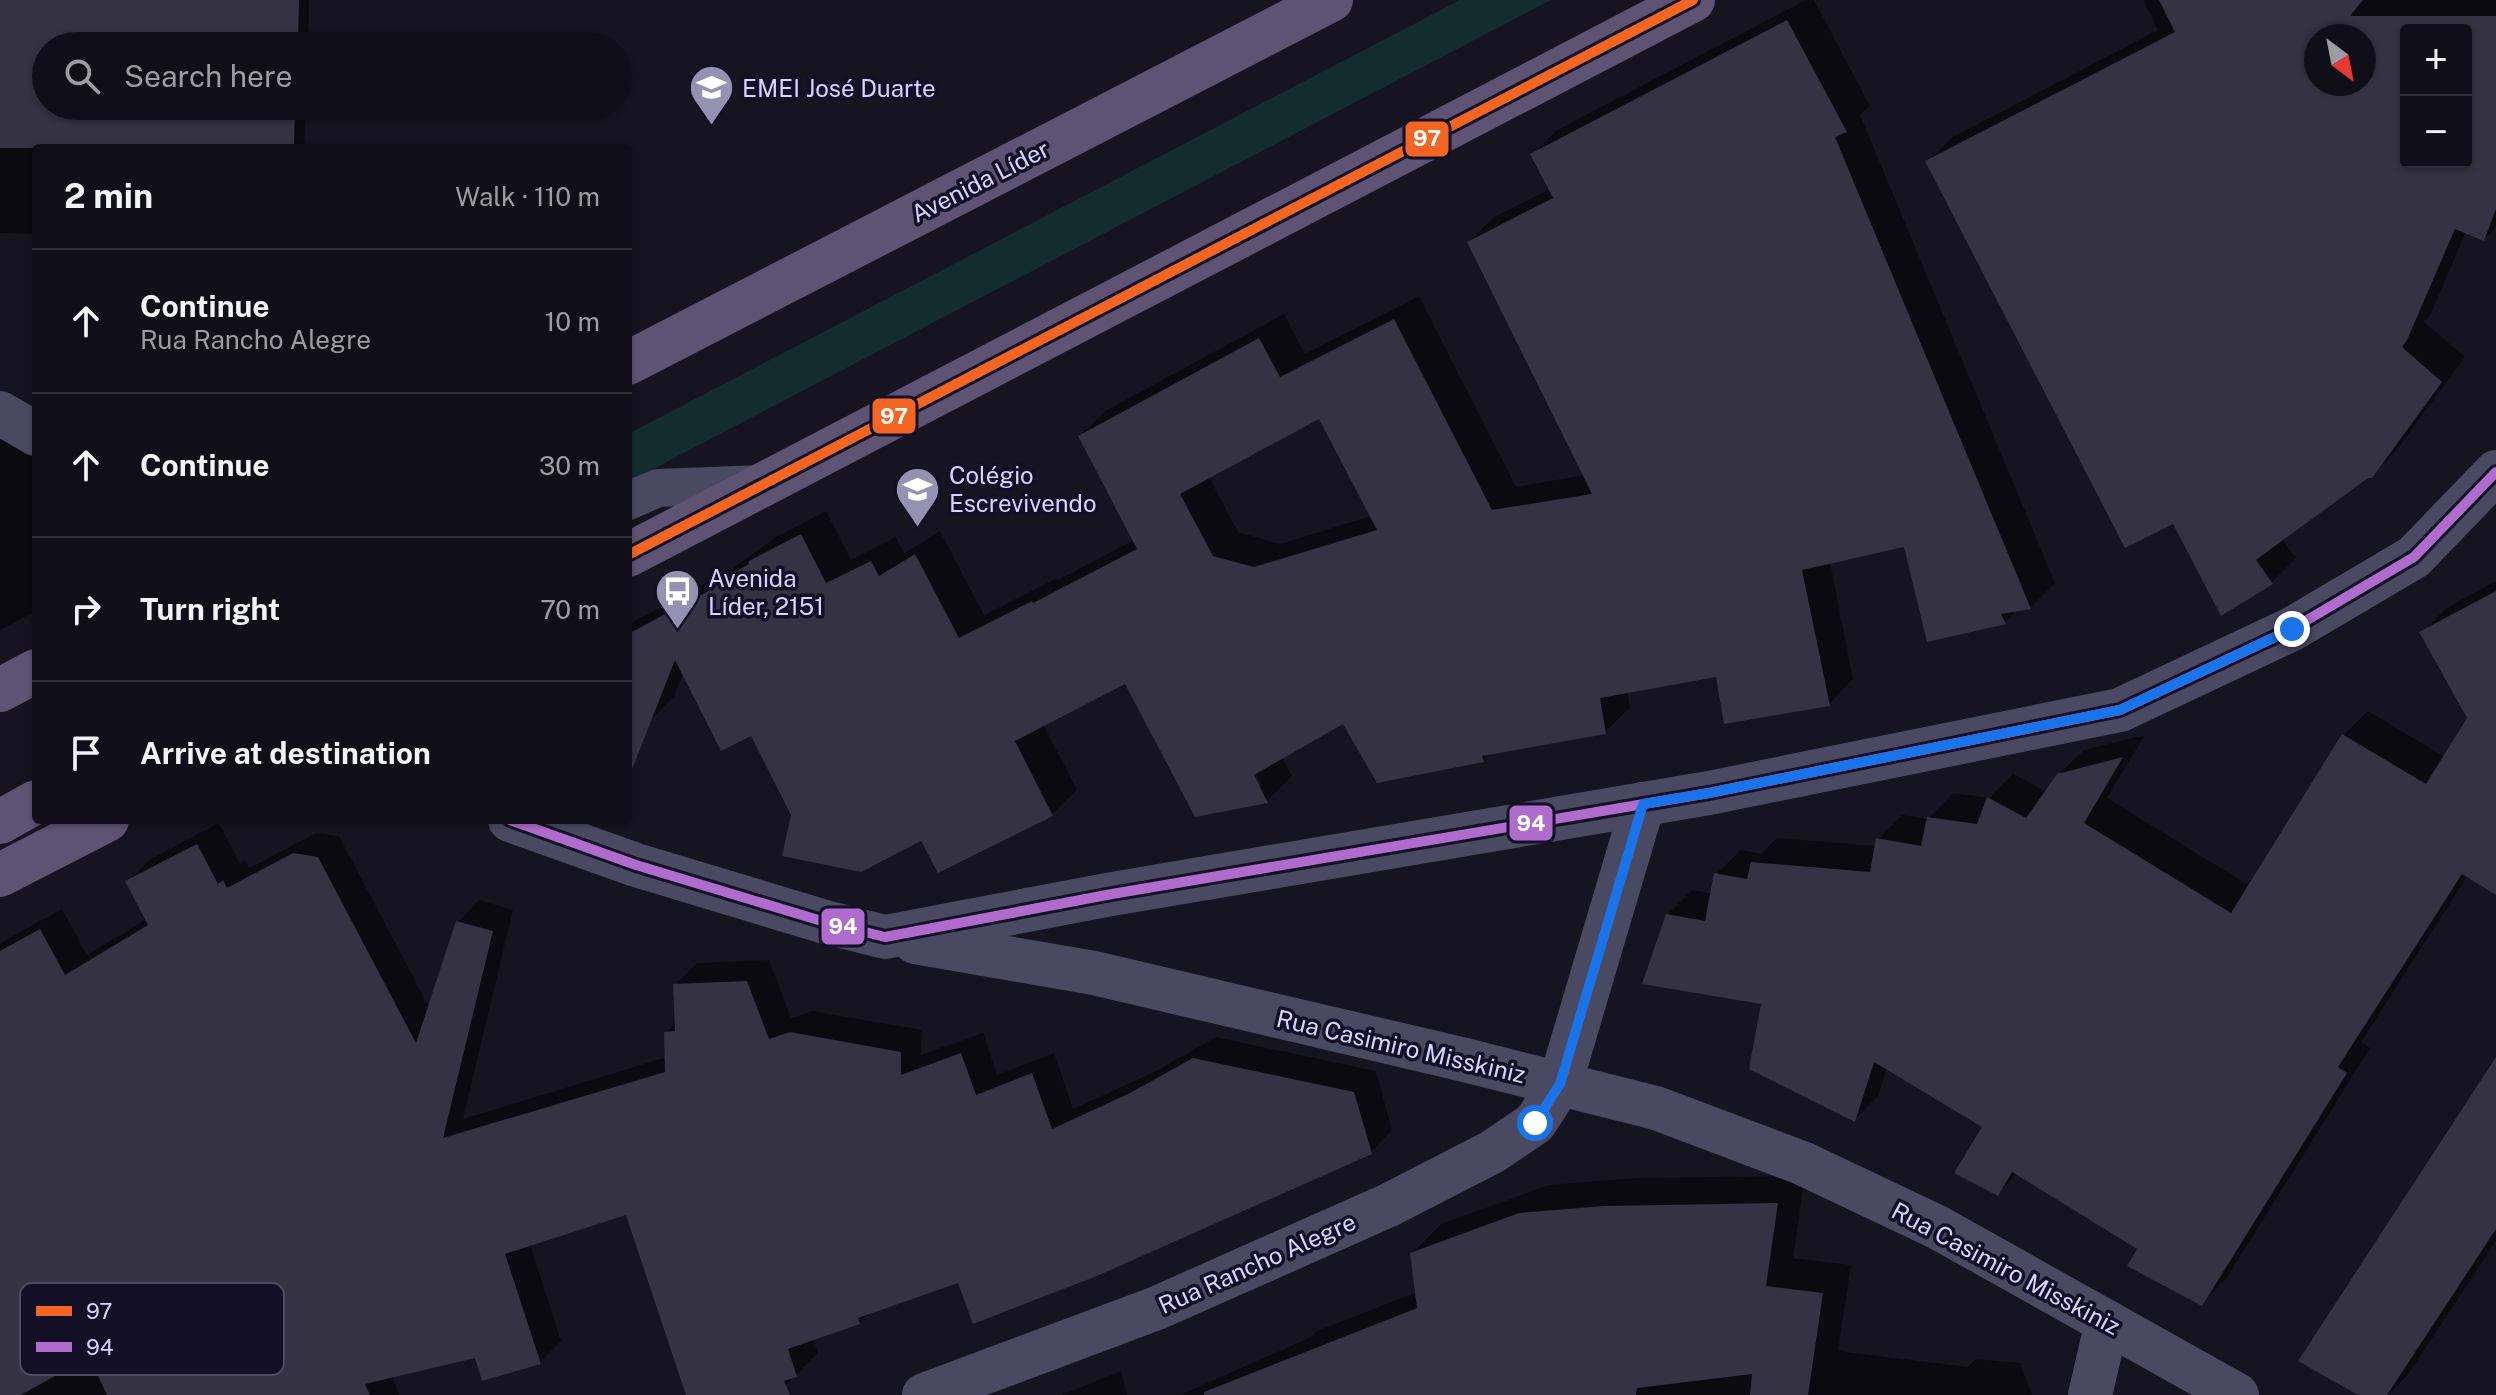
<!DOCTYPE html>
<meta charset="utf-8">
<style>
:root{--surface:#100f19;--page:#191822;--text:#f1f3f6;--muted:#9c9ca2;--line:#302f38}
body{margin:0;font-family:"Public Sans",sans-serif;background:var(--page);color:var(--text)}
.controls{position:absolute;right:24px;top:24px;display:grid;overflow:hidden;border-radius:8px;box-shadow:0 2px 6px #0004}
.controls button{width:72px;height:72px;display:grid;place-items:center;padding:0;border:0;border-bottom:2px solid var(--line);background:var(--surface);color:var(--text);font:40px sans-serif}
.compass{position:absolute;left:2304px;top:24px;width:72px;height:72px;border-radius:50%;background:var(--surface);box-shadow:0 2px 6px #0004;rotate:148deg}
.stop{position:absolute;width:24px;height:24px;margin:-18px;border:6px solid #1a73e8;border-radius:50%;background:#fff}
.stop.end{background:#1a73e8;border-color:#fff;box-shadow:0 2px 8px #0008}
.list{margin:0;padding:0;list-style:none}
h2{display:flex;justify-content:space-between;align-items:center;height:104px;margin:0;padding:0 32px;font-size:34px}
h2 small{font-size:26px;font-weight:400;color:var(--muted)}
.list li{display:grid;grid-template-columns:52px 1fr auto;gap:24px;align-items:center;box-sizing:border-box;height:144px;padding:0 32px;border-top:2px solid var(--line)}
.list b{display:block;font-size:30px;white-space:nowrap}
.list p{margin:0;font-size:26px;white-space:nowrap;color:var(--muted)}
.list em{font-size:26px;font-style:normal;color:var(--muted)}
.icon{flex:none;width:44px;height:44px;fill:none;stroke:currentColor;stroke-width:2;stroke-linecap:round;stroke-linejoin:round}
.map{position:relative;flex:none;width:2496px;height:1395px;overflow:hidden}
.search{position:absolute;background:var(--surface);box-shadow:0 2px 6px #0004;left:32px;top:32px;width:600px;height:88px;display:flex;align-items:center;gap:20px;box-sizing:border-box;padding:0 28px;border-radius:44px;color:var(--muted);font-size:30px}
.panel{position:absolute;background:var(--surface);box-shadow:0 2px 6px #0004;left:32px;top:144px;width:600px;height:680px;border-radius:8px}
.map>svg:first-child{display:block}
.green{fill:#132c2d}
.shadow{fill:#0007;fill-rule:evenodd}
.building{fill:#343243;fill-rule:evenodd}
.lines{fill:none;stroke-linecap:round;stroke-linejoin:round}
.lane{stroke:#4a4962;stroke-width:38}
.street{stroke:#4a4962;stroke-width:44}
.primary{stroke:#5e5373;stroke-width:44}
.bus-1-casing{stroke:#130f26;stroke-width:16}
.bus-2-casing{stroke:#130f26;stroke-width:16}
.bus-1{stroke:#f26522;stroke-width:10}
.bus-2{stroke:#b06ccc;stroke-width:10}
.route{stroke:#1a73e8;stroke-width:10}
.labels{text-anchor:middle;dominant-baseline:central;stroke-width:7;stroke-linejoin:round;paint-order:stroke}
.poi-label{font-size:24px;fill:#d9d4ff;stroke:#130f26;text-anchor:start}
.street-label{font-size:24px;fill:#d9d4ff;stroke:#130f26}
.key{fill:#130f26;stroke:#4e4a67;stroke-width:2}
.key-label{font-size:22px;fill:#d9d4ff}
.line-badge{stroke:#130f26;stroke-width:3}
.badge-label{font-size:22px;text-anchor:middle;font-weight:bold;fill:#fff}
</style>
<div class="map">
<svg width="2496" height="1395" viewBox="0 0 2496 1395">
<rect width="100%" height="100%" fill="#161421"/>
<!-- green -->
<polygon class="green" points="1460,0 1551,0 628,482 628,434"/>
<!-- shadow -->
<g class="shadow">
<polygon points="0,0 309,0 308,46 46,46 46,106 306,106 304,148 36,148 36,234 0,233"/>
<path d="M1806 0H1814L1870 106 1860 115 2055 583 2031 607 2017 610 2005 622 1905 544 1830 562 1853 679 1829 704 1717 675 1627 691 1630 707 1605 732 1491 752 1483 761 1344 721 1282 757 1292 776 1267 801 1196 814 1126 681 1043 724 1077 790 1052 814 922 838 793 815 752 733 684 672 674 696 651 720 628 680V627L633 622 733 568 776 537 826 511 851 560 896 537 904 553 940 531 984 615 1057 578 1058 580 1134 540 1080 436 1105 411 1284 314 1305 354 1419 296 1516 487 1585 475 1469 242 1494 217 1550 189 1533 154 1557 130ZM1320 416 1371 516 1280 544 1238 532 1209 477ZM1251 766 1262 786H1257L1248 767Z"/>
<path d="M2143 0H2496V227L2484 239 2466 231 2431 314 2424 322 2465 357 2396 451 2371 476H2367L2282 539 2296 558 2272 582 2222 614 2174 521 1927 162 1951 138 2158 30ZM2406 30H2466V162H2406ZM2316 36H2364V84H2316Z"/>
<polygon points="0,403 36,423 36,611 0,630"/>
<polygon points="2496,581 2496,866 2468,875 2361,1042 2370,1048 2226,1279 2202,1303 2140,1249 2018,1173 1998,1193 1985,1127 1887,1068 1878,1096 1854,1120 1763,1003 1667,915 1692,890 1712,894 1716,874 1741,850 1761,854 1777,838 1877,846 1878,839 1902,815 1928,819 1953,793 1989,798 2013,774 2047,792 2058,775 2084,750 2145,735 2107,798 2250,886 2344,735 2368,711 2445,757 2470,718 2422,633 2446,608"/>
<polygon points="219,823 240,864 245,860 249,868 316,833 339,836 429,1007 458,922 479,900 513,910 463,1119 667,1057 666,1033 676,1022 675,985 697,963 769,960 791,1018 813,1011 922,1030 921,1055 983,1033 997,1075 1054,1053 1073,1109 1154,1072 1216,1037 1376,1071 1392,1130 1371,1152 959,1281 871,1311 859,1323 813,1339 818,1353 786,1385 752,1395 688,1395 628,1213 530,1244 561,1341 540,1362 476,1356 392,1376 399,1395 0,1395 0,943 62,909 87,955 147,919 128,881 149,860"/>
<polygon points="2496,1061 2496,1241 2407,1376 2388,1395 2362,1395"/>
<polygon points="1805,1176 1793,1258 1851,1265 1838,1351 1968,1367 1976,1359 2020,1363 2032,1395 1180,1395 1311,1337 1317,1331 1417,1292 1412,1253 1441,1224 1549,1185 1634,1178"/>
<polygon points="1121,1371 1127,1395 1061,1395"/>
</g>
<!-- building -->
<g class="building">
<polygon points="0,0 299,0 298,46 46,46 46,106 295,106 294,148 0,148"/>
<path d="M2159 0H2363L2350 16H2496V209L2484 241 2455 229 2407 340 2402 347 2442 382 2372 478H2368L2256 560 2273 584 2221 616 2173 524 2125 548 1925 161 2175 32ZM2406 30H2466V162H2406ZM2316 36H2364V84H2316Z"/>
<path d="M1787 20 1847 132 1835 137 2031 609 2001 614 2006 624 1927 642 1904 547 1802 570 1830 706 1724 724 1716 677 1600 698 1606 734 1482 756 1484 762 1377 783 1343 724 1254 775 1268 803 1195 817 1125 684 1015 741 1053 816 938 873 921 841 861 872 782 856 791 815 751 736 721 751 675 660 631 772 628 771V634L716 587 714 584 749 564V561L801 534 826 583 871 561 879 576 915 554 959 638 1032 601 1033 603 1137 549 1078 436 1259 338 1280 377 1394 319 1492 510 1592 494 1467 242 1553 198 1530 154ZM1319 419 1377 530 1254 567 1213 556 1180 494Z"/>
<polygon points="2496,591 2496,895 2462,874 2338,1067 2347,1073 2202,1306 2127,1266 2137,1249 2012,1172 1998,1196 1954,1173 1982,1127 1874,1062 1855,1122 1749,1069 1761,1004 1642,984 1666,914 1705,921 1714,873 1747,879 1751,862 1870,872 1876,838 1921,846 1927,817 1977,824 1987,797 2026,818 2057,774 2123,757 2084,823 2231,913 2342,734 2426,784 2467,718 2419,632"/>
<polygon points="197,844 218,884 223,880 227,888 293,853 318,857 416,1043 456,921 493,931 443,1138 665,1072 664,1032 675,1031 673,984 747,981 769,1039 790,1032 901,1052 901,1075 961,1053 976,1095 1032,1073 1052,1129 1130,1093 1193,1058 1354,1092 1372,1154 1097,1276 973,1324 958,1283 858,1318 860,1324 788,1349 797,1377 784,1381 790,1395 686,1395 626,1215 505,1254 541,1364 482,1381 475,1358 365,1384 370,1395 107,1395 89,1357 21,1395 0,1395 0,951 40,929 65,975 148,925 125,881"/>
<polygon points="2496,1057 2496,1229 2387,1395 2358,1395 2298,1361"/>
<polygon points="1778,1203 1766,1286 1823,1293 1808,1395 1750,1395 1752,1374 1637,1388 1636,1395 1204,1395 1204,1392 1417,1308 1410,1253 1519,1213 1604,1206"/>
</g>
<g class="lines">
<!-- lane -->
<polyline class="lane" points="628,501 658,488 762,484"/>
<!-- street -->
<g class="street">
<polyline points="0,413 36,434"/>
<polyline points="510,820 636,865 825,922 885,937 1112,894 1709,793 2120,710 2292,629 2414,557 2496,472"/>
<polyline points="915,942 1094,973 1465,1060 1656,1108 1802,1163 1937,1227 2237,1395"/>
<polyline points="924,1395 1157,1308 1389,1205 1492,1152 1535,1123 1560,1084 1643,804"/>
<polyline points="2090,1395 2107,1322"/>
</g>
<!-- primary -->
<g class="primary">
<polyline points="628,363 1331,0"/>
<polyline points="628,555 1693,0"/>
<polyline points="0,690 36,671"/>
<polyline points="0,822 36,802"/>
<polyline points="0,875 107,820"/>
</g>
<defs>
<polyline id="bus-1" points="628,555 1693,0"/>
<polyline id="bus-2" points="510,820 636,865 825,922 885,937 1112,894 1709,793 2120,710 2292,629 2414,557 2496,472"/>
</defs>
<!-- bus-1 casing -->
<use href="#bus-1" class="bus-1-casing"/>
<!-- bus-2 casing -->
<use href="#bus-2" class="bus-2-casing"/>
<!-- bus-1 -->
<use href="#bus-1" class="bus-1"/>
<!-- bus-2 -->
<use href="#bus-2" class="bus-2"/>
</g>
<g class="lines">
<!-- route -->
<polyline class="route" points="1535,1123 1560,1084 1643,804 1709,793 2120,710 2292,629"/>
</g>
<!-- icons -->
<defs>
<symbol id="school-pin" viewBox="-11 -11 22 30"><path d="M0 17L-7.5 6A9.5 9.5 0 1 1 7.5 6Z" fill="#9591b1" stroke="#130f26"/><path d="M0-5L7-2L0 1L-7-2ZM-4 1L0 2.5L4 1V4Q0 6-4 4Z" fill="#fff"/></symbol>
<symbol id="bus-pin" viewBox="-11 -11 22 30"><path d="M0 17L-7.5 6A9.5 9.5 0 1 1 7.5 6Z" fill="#9591b1" stroke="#130f26"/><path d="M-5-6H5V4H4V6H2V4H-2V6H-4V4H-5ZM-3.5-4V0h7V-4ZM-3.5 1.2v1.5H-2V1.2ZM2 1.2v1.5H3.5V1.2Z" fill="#fff"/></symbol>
</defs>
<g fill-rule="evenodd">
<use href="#school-pin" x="686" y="62" width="51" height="69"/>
<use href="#school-pin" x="892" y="464" width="51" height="69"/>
<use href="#bus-pin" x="652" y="566" width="51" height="69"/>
</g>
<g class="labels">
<!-- poi labels -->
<g class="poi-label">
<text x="742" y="88">EMEI José Duarte</text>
<text x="949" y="475">Colégio<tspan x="949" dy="28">Escrevivendo</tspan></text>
<text x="708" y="578">Avenida<tspan x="708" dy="28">Líder, 2151</tspan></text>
</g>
<!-- street labels -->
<g class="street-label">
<text transform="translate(980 181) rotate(-27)">Avenida Líder</text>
<text transform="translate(1401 1046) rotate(13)">Rua Casimiro Misskiniz</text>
<text transform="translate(1257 1263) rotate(-24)">Rua Rancho Alegre</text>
<text transform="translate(2006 1268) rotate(28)">Rua Casimiro Misskiniz</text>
</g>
</g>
<!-- legend -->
<rect x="20" y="1283" width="264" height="92" rx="12" class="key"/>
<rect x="36" y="1306" width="36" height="10" fill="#f26522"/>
<rect x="36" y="1342" width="36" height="10" fill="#b06ccc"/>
<g class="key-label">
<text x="86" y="1319">97</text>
<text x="86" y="1355">94</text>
</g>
<g class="line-badge">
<rect x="1404" y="120" width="46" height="38" rx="8" fill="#f26522"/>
<rect x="871" y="397" width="46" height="38" rx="8" fill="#f26522"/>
<rect x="1508" y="804" width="46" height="38" rx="8" fill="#b06ccc"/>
<rect x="820" y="907" width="46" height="39" rx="8" fill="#b06ccc"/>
</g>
<g class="badge-label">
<text x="1427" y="146">97</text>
<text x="894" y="424">97</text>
<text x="1531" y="831">94</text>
<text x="843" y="934">94</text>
</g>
</svg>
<div class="controls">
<button>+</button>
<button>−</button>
</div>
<svg class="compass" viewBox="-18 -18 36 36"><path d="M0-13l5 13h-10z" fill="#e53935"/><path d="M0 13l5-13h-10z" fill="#9c9ca2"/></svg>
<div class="stop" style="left:1535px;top:1123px"></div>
<div class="stop end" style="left:2292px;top:629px"></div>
<div class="search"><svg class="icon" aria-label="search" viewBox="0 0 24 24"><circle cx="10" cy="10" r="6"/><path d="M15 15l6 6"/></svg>Search here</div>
<section class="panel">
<h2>2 min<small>Walk · 110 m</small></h2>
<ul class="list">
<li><svg class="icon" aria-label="ahead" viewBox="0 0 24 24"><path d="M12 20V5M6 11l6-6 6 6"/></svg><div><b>Continue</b><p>Rua Rancho Alegre</p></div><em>10 m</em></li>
<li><svg class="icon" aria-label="ahead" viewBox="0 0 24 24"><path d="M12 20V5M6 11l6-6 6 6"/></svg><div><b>Continue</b></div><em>30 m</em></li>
<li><svg class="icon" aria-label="right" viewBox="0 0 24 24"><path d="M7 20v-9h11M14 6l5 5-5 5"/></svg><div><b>Turn right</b></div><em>70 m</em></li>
<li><svg class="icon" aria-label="arrive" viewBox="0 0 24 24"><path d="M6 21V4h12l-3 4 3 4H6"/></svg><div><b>Arrive at destination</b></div></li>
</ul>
</section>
</div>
